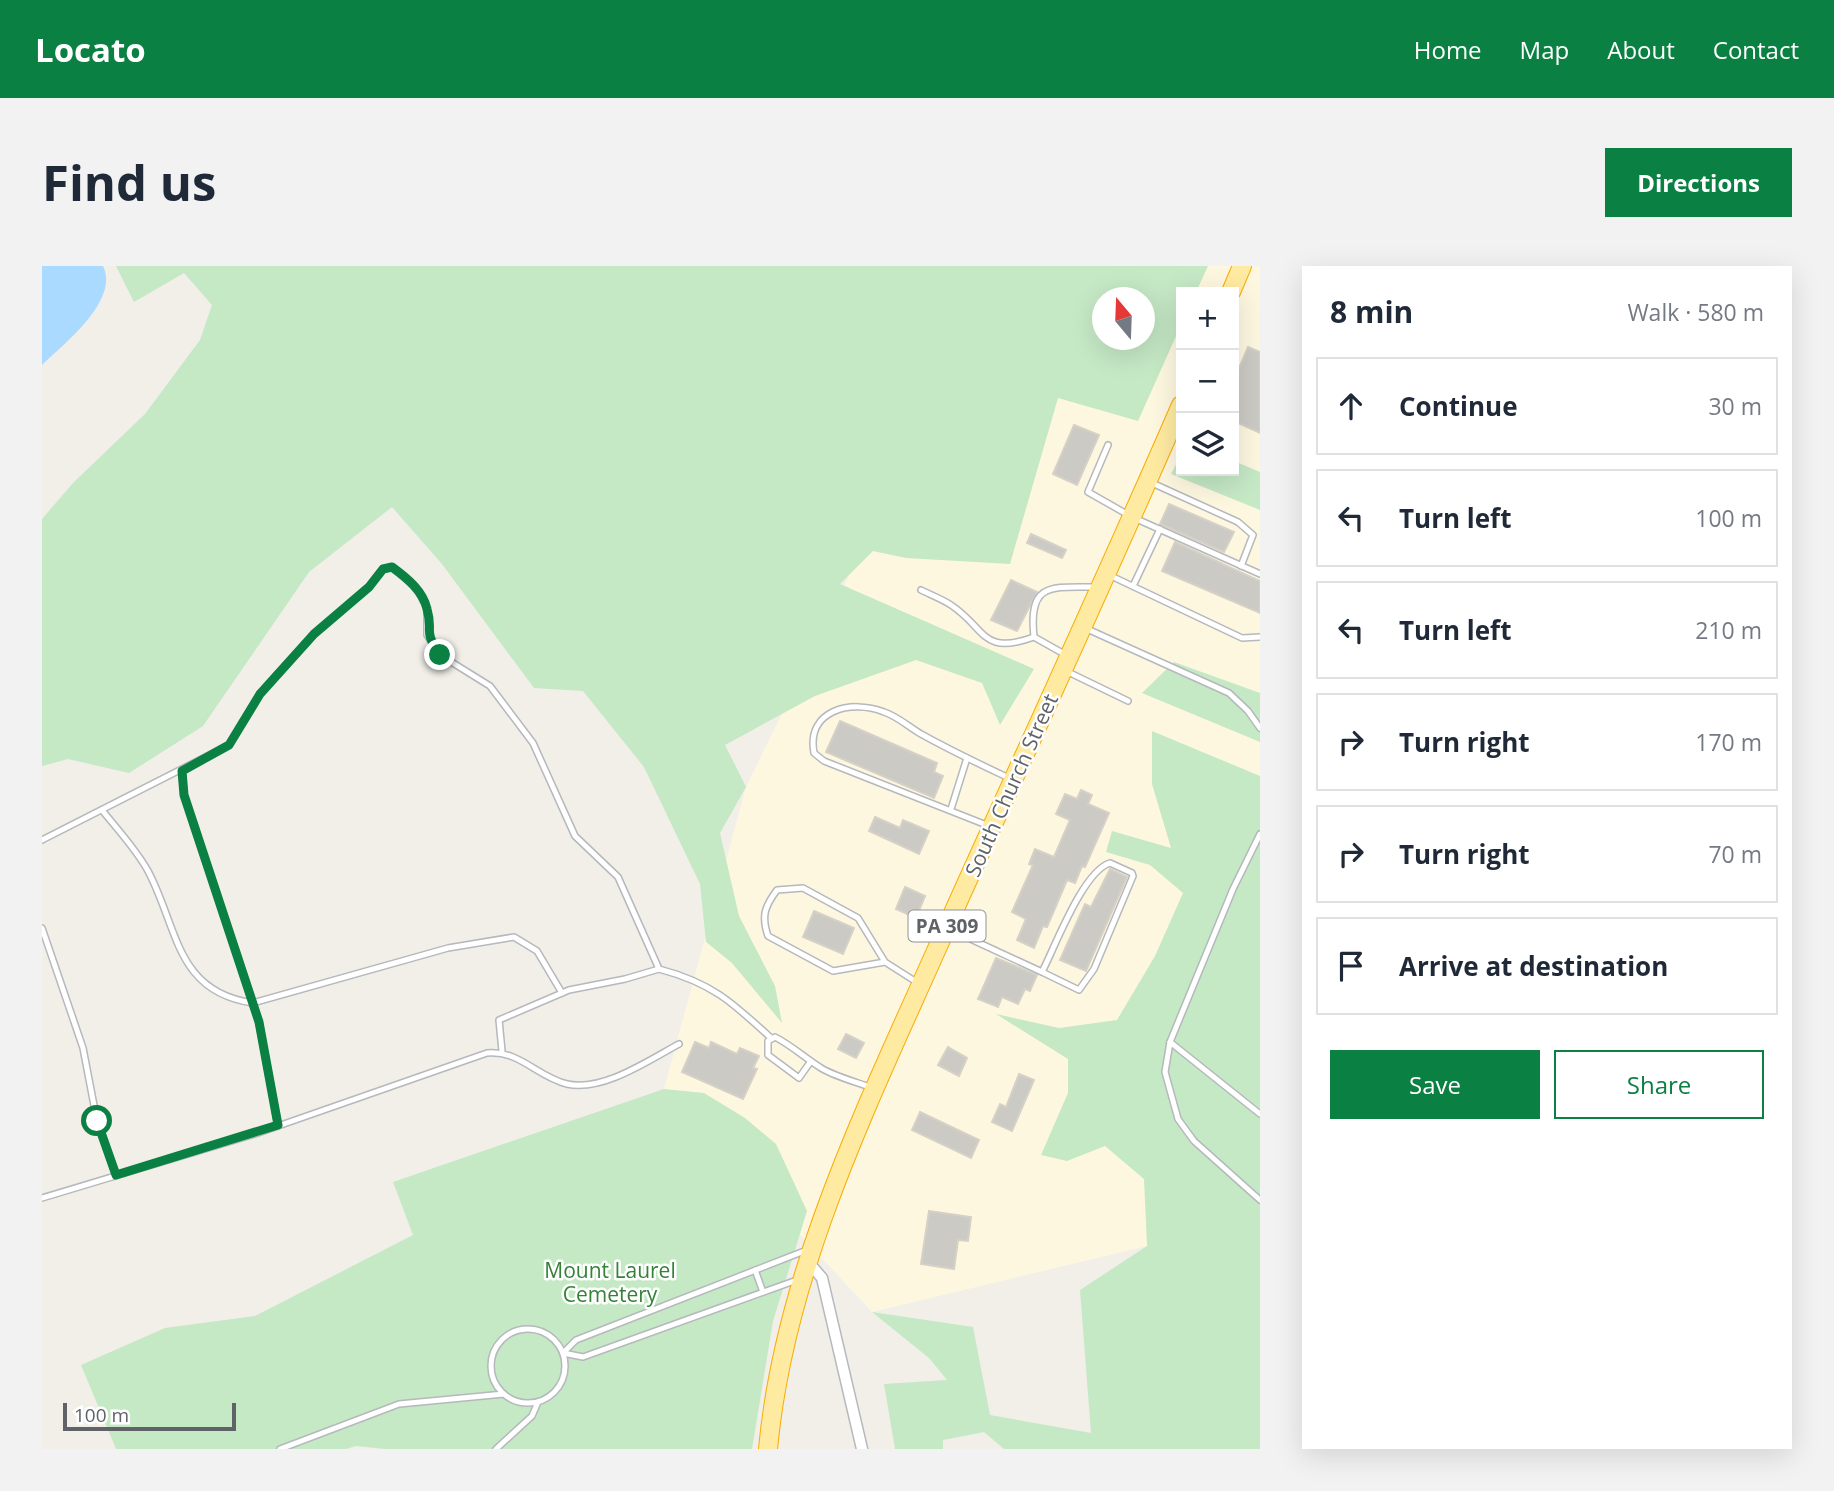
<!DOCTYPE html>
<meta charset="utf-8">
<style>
:root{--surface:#fff;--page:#f2f2f3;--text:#1f2937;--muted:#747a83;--line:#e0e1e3;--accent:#0b8043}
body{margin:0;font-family:"Open Sans",sans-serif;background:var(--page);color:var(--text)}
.controls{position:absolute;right:21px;top:21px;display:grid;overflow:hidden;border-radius:0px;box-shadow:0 7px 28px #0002}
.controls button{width:63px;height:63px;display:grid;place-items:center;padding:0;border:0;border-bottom:2px solid var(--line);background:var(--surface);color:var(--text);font:35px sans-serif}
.compass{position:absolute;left:1050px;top:21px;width:63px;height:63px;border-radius:50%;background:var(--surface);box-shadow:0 7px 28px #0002;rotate:341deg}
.scale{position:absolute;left:21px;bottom:18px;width:173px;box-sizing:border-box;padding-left:7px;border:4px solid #5f6368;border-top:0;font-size:19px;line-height:24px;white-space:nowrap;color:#5f6368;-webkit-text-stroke:5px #fff;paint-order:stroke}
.stop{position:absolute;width:21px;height:21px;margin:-16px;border:5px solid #0b8043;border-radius:50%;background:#fff}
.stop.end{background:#0b8043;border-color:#fff;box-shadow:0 2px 7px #0008}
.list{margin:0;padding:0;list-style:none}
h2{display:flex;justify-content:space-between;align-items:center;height:91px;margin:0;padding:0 28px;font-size:30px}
h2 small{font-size:23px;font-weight:400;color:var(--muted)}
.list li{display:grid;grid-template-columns:46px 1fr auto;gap:21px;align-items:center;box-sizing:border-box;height:98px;margin:0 14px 14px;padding:0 14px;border:2px solid var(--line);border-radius:0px}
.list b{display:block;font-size:26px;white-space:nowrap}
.list em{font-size:23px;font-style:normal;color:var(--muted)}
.actions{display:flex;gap:14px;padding:21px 28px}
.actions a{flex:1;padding:16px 0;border:2px solid var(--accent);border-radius:0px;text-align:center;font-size:24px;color:var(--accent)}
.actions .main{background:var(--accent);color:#fff}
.icon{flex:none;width:38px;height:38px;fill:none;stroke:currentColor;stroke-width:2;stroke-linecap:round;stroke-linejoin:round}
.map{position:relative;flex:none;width:1218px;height:1183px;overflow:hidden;border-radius:0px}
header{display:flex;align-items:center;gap:42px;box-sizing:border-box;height:98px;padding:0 35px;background:var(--accent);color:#fff}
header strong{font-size:33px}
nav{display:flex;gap:38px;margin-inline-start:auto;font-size:24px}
.intro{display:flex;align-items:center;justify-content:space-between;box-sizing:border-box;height:168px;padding:0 42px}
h1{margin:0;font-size:49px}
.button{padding:18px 32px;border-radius:0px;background:var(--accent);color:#fff;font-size:24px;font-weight:700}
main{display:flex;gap:42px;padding:0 42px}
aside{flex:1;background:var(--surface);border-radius:0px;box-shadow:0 7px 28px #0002}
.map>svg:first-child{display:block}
.commercial{fill:#fef7e0;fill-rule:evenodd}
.green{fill:#c5e8c5;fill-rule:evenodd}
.water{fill:#aadaff}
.building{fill:#cccac5;stroke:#d6d1c6;stroke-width:2}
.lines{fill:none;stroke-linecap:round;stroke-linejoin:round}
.service-casing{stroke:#b5b8bc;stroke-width:8}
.minor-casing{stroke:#b5b8bc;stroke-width:13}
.trunk-casing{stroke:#f9ab00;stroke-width:20}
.service{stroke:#fff;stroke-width:5}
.minor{stroke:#fff;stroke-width:10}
.trunk{stroke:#feeaa1;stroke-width:18}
.route{stroke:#0b8043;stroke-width:9}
.labels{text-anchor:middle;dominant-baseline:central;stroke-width:5;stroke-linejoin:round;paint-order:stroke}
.shield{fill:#fff;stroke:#8f9295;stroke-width:2}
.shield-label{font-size:19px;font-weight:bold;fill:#5f6368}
.street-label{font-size:21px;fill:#5f6368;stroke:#fff}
.park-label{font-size:21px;fill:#348238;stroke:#fff}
</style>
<header>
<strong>Locato</strong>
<nav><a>Home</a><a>Map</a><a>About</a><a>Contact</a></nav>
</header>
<div class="intro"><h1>Find us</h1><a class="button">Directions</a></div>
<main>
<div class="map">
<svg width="1218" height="1183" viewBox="0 0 1218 1183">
<rect width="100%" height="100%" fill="#f1efe8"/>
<!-- commercial -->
<path class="commercial" d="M958 0H1218V699L1105 980 830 1046 622 823 704 521ZM1139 26H1192V205H1139ZM1060 32H1102V74H1060Z"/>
<!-- green -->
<g class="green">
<path d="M74 0H1166L1154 26H1139V59L1096 155 1016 132 968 298 864 292 831 285 798 318 992 403 958 459 940 417 874 394 773 430 683 479 704 521 678 567 697 650 733 720 740 757 690 697 664 676 658 618 602 501 541 425 492 422 400 298 350 241 267 306 161 460 87 507 26 493 0 500V253L31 217 103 148 158 74 170 39 142 7 92 36ZM1060 32H1102V74H1060Z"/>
<polygon points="1139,189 1139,205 1192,205 1192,195 1218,206 1218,244 1129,208"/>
<polygon points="1132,396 1218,427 1218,476 1100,427"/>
<polygon points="1110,465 1218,510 1218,1183 962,1183 942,1166 901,1174 901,1183 853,1183 842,1118 905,1114 887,1092 830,1046 931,1061 948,1149 1049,1167 1038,1024 1105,980 1102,913 1063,880 1025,895 999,889 1026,827 1026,793 954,748 1017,762 1075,754 1113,690 1141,627 1108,599 1064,586 1070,565 1129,582 1110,518"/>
<polygon points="622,823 662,827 703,852 734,878 765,945 731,1055 710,1183 343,1183 314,1180 304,1183 74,1183 39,1099 123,1062 213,1050 371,969 351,916"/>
</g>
<!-- water -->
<path class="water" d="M0 0H61C78 34 22 78 0 99Z"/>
<!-- building -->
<g class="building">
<polygon points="1206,81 1218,86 1218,167 1192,155 1192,114"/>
<polygon points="1032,159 1057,169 1035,219 1011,208"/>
<polygon points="1127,238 1192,266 1182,286 1118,258"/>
<polygon points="989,268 1024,284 1020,292 985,277"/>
<polygon points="1133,276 1218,315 1218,347 1120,305"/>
<polygon points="969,314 995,326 975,365 949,354"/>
<polygon points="798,455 895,497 892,506 901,510 892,532 784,486"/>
<polygon points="1039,524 1050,529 1046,538 1067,547 1043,601 1040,600 1033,617 1025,614 1005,661 1001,660 992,682 975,674 984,653 970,646 991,599 987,598 993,583 1012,591 1028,554 1014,548 1023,528 1035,533"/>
<polygon points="833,551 858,562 861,554 887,565 877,588 827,565"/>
<polygon points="1068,603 1085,611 1044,705 1018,694 1043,638 1049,641"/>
<polygon points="863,621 883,630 874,652 854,643"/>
<polygon points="772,645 812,662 801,688 761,671"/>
<polygon points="954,692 995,709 988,725 983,723 976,738 960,731 956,741 936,733"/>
<polygon points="804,768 822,777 814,792 796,783"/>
<polygon points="653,776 667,782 669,776 695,788 698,782 717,790 711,802 715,803 701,833 640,806"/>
<polygon points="906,781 925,792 917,810 896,799"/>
<polygon points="977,808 992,814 970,865 950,856 958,838 964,841"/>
<polygon points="878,846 937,874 929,892 870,864"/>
<polygon points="887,945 929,951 926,975 916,974 912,1003 879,998"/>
</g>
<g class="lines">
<defs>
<g id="service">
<polyline points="1066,179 1046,226 1090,251 1218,308"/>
<polyline points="1110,217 1196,256 1211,269 1199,300"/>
<polyline points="1067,309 1200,372 1218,371"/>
<polyline points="1091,320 1118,263"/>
<path d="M879 324C889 329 900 333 909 339 945 363 939 390 992 371L1024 389"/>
<polyline points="1043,362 1187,427 1206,445 1218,462"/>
<path d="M992 371C986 316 1009 321 1053 321"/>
<polyline points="1024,405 1086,435"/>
<polyline points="140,505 142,529 217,756 236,859"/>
<polyline points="909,543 925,492"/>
<path d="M60 544C75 563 94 583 106 605 136 661 133 726 211 737L406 682 472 671 495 685 520 727"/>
<path d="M947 560 782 495 772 487C764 444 809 433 842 446 855 450 867 461 879 468 908 484 937 498 967 512"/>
<polyline points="1218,568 1191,623 1128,776 1123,806 1136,853 1152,875 1218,934"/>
<path d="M0 574 187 479 218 428 272 368 327 321 341 303 350 301 374 321 385 342V369L398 389 448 420 491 477 533 570 576 611 617 703C670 717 690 736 729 772"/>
<polyline points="0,662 41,782 55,855 74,909"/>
<path d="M907 663 1000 706C1013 681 1041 605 1068 597L1090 607 1091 610 1052 703 1037 724 1000 706"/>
<path d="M843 696 791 705 726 670C719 650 723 640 735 624L761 622 816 652 843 696 876 717"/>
<polyline points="1128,776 1218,848"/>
<polyline points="460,785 457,754 527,724 583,713 617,703"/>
<path d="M769 795 757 812 726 789V775L733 771C749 779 763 792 779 802 794 811 814 816 831 822"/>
<path d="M0 932 216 867 445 787C478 784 495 811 525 818 561 826 607 794 637 778"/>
<polyline points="713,1004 721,1026"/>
<polyline points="755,1014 541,1091 521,1087 534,1074 765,984"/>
<circle cx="486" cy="1100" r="37"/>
<polyline points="238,1183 357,1138 462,1128"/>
<polyline points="454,1183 490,1150 496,1136"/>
</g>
<polyline id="minor" points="767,997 780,1012 820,1183"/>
<g id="trunk">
<polyline points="1189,26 1200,0"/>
<path d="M726 1183C742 1009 823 844 893 687 975 504 1059 323 1139 139"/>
</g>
</defs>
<!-- service casing -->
<use href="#service" class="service-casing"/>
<!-- minor casing -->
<use href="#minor" class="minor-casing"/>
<!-- trunk casing -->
<use href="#trunk" class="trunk-casing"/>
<!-- service -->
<use href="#service" class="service"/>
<!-- minor -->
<use href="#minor" class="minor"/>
<!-- trunk -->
<use href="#trunk" class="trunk"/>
</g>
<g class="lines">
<!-- route -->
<path class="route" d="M55 855 74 909 236 859 217 756 142 529 140 505 187 479 218 428 272 368 327 321 341 303 350 301C365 312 381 325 385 343 392 368 380 362 398 389"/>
</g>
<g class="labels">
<!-- shield labels -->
<rect class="shield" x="866.5" y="644.5" width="77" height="31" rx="5"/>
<g class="shield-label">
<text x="905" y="660">PA 309</text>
</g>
<!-- street labels -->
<g class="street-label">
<text transform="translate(969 519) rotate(-66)">South Church Street</text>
</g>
<!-- park labels -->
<g class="park-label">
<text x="568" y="1004">Mount Laurel<tspan x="568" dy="24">Cemetery</tspan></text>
</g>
</g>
</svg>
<div class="controls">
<button>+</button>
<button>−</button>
<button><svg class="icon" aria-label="layers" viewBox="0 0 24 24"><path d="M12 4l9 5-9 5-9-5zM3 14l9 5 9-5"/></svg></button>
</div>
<svg class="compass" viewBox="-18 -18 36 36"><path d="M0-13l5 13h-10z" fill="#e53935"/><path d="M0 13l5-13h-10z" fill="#747a83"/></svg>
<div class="scale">100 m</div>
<div class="stop" style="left:55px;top:855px"></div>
<div class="stop end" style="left:398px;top:389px"></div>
</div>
<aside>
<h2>8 min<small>Walk · 580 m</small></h2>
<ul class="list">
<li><svg class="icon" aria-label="ahead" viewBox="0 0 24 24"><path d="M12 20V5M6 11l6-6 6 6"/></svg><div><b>Continue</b></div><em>30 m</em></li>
<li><svg class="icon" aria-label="left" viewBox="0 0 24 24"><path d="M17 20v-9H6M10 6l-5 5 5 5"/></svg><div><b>Turn left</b></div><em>100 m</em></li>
<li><svg class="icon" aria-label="left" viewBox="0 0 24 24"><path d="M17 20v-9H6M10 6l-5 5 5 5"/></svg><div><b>Turn left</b></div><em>210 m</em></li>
<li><svg class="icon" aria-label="right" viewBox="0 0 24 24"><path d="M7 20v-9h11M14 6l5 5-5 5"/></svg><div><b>Turn right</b></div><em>170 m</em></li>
<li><svg class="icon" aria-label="right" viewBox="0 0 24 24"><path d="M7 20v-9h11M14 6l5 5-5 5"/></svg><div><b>Turn right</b></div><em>70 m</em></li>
<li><svg class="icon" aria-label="arrive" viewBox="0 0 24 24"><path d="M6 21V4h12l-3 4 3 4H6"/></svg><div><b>Arrive at destination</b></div></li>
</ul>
<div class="actions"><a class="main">Save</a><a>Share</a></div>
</aside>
</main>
